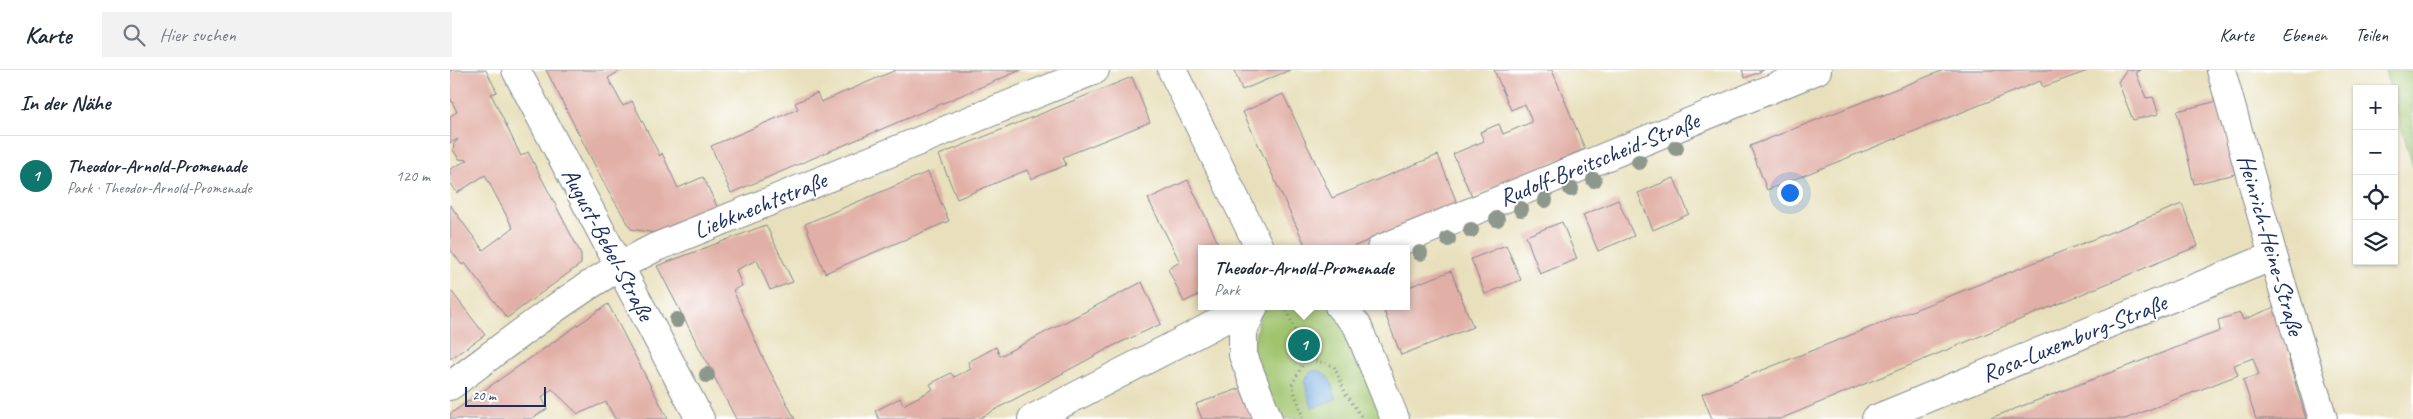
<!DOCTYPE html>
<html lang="de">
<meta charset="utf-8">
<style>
:root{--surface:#fff;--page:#f2f2f3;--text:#1f2937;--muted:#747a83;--line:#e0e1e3;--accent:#0f766e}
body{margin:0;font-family:Caveat,sans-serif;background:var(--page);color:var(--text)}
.controls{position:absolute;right:15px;top:15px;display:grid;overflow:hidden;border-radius:0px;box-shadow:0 1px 4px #0004}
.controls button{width:45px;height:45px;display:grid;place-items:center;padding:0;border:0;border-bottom:1px solid var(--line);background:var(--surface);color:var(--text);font:25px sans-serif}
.scale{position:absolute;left:15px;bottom:12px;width:81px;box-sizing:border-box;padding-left:5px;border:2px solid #1b2f5e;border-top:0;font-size:14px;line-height:18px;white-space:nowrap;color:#1b2f5e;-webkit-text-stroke:4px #fff;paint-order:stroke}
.you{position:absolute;left:1339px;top:122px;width:18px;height:18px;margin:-12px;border:4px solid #fff;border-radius:50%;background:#1a73e8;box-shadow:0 0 0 8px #1a73e833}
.badge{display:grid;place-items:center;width:32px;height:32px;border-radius:50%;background:var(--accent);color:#fff;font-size:16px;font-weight:700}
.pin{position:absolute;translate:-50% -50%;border:2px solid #fff;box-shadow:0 1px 5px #0006}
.popup{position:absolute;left:748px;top:175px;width:212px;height:65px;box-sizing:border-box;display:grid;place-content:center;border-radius:0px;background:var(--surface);filter:drop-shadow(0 1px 4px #0005);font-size:16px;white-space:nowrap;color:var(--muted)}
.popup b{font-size:19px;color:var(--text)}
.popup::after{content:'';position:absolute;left:50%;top:100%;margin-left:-10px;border:10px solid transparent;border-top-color:var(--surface)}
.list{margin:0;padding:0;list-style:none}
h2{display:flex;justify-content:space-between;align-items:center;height:65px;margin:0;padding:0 20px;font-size:21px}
h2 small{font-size:16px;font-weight:400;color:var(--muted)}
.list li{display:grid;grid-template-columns:32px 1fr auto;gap:15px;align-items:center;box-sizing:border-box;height:80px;padding:0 20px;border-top:1px solid var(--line)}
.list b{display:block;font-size:19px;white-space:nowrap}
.list p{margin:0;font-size:16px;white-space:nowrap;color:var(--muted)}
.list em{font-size:16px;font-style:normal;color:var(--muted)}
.icon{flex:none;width:28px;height:28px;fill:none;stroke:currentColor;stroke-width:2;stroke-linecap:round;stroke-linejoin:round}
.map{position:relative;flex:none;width:1963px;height:349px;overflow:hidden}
header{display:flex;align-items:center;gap:30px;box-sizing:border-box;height:70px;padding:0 25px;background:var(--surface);border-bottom:1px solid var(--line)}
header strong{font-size:24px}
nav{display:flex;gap:28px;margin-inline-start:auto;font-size:18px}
.search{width:350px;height:45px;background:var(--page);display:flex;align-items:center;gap:12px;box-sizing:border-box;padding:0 18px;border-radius:0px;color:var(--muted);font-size:19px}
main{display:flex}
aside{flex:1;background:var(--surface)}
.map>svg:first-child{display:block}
.green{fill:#a0c46e;stroke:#5e7a66}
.water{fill:#69a5da;stroke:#426a9c}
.building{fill:#e1afa5}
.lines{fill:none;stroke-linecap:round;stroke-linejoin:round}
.minor-casing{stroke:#82888d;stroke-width:30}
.path{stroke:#82888d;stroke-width:3;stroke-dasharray:1 4;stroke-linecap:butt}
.minor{stroke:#fff;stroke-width:28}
.tree{fill:#8d978b}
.labels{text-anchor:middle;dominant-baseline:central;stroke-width:4;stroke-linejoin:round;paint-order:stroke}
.street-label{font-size:24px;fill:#1b2f5e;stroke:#fff}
</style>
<header>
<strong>Karte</strong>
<div class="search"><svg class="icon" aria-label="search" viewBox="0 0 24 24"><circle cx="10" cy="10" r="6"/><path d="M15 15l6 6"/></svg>Hier suchen</div>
<nav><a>Karte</a><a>Ebenen</a><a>Teilen</a></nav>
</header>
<main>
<aside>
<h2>In der Nähe<small></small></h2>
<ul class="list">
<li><span class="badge">1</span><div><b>Theodor-Arnold-Promenade</b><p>Park · Theodor-Arnold-Promenade</p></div><em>120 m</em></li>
</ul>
</aside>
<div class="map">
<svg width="1963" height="349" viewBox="0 0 1963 349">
<rect width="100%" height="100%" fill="#fff"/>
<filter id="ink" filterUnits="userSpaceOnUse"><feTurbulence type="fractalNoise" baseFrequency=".02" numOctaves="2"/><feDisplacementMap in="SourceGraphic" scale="10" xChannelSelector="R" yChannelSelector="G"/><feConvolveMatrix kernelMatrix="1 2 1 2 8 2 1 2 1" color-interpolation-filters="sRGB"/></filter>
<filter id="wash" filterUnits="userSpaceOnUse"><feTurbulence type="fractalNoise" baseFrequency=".0096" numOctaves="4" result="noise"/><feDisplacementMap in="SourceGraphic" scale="20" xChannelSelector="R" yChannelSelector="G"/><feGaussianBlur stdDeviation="1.12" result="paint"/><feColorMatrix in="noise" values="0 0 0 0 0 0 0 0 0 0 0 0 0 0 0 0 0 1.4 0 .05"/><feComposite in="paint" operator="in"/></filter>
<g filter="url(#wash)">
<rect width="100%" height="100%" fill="#e8e0bc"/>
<!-- green -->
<g class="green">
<polygon points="1935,0 1963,0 1963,96 1944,32 1944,19 1940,19"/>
<polygon points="812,236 876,236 884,239 937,349 824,349 801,287"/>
</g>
<!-- water -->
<path class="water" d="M862 301C879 298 882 316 886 329L862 338 854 311Z"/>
<g id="blocks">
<!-- building -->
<g class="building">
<polygon points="0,0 36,0 47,22 41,24 71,86 78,82 131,184 131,194 57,248 15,193 12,195 0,179 0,135 33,180 63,158 35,105 7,123 0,112 0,99 18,90 9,89 3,80 4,74 8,69 0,73 0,46 7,42 0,27"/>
<polygon points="96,0 172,0 158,8 173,36 182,31 210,86 212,83 228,118 253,107 268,138 211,164 181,159 155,115"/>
<polygon points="446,0 571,0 281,123 261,76 348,39 345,33 367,23 371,32"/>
<polygon points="784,0 840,0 792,20"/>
<polygon points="1044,0 1102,0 1135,79 1022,127 1003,84 1034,71 1030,62 1049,54 1053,64 1082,52 1075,34 1061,40"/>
<polygon points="1292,0 1314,0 1295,8"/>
<polygon points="1494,0 1640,0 1593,17 1590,11 1317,120 1300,76"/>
<polygon points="1676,0 1691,0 1686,2 1696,28 1703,27 1709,44 1683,50 1668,12"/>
<polygon points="682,7 700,52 613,87 616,95 581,109 577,100 507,129 489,85"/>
<polygon points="833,24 882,128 988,85 1007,133 898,179 857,179 793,42"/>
<polygon points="1768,31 1785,104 1744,114 1727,41"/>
<polygon points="478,102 499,151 375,203 355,154"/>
<polygon points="1224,108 1239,144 1203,160 1188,123"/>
<polygon points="738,110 771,179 752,179 752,223 734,232 718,199 730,192 698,129"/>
<polygon points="1168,130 1184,166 1148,181 1133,145"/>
<polygon points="1732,134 1748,176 1330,349 1262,349 1252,324"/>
<polygon points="1112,152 1127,189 1090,204 1076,166"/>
<polygon points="316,155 343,212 320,220 307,190 286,200 292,216 283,220 312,286 345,349 286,349 207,196"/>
<polygon points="1056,175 1071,210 1035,224 1021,189"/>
<polygon points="1001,201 1023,257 951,285 932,236 956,236 956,218"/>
<polygon points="692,212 711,254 663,276 528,349 429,349 425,341 450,328 453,335 483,319 480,314 501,303 504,307 521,299 518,292 546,277 550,286"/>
<polygon points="2,222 35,265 0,289 0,223"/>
<polygon points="158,234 218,349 165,349 156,332 128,344 102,319 92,327 97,339 81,349 0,349 0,344"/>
<polygon points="1827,236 1840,295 1856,349 1806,349 1793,310 1809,305 1803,288 1784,295 1788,305 1675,349 1538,349 1770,261 1768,250 1790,243 1793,250"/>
<polygon points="797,316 809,349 752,349 746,334"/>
</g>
</g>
</g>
<g filter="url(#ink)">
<use href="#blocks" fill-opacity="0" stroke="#82888d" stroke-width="1"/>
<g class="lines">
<defs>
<g id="minor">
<polyline points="66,0 250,349"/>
<polyline points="722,0 810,179"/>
<polyline points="1771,0 1823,186 1873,349"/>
<polyline points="931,179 1367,0"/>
<polyline points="804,236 793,261 793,285 818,349"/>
<polyline points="889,236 907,255 945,349"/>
<path d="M0 316C66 267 130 215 204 178L645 0"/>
<polyline points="582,349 800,236"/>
<polyline points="1426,349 1823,186"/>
</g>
</defs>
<!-- minor casing -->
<use href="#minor" class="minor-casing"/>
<!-- path -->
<g class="path">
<polyline points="835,236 856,288 842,315 851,341 852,349"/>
<polyline points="856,288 884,296 896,324 913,349"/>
</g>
<!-- minor -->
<use href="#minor" class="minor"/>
</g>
<!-- trees -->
<g class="tree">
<circle cx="1226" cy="78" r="8"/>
<circle cx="1189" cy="92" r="8"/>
<circle cx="1144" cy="110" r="8"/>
<circle cx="1121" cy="119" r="8"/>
<circle cx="1095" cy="130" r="8"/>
<circle cx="1071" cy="139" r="8"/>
<circle cx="1047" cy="149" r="8"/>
<circle cx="1021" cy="160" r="8"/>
<circle cx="998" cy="169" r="8"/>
<circle cx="970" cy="183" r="8"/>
<circle cx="227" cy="250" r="8"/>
<circle cx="257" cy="305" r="8"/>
</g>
</g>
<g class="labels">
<!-- street labels -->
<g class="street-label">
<text transform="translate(1149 89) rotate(-22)">Rudolf-Breitscheid-Straße</text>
<text transform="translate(310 135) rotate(-22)">Liebknechtstraße</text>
<text transform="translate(158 174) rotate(62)">August-Bebel-Straße</text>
<text transform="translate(1821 175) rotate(74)">Heinrich-Heine-Straße</text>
<text transform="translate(1624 268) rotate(-22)">Rosa-Luxemburg-Straße</text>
</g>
</g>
</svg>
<div class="controls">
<button>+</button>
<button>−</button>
<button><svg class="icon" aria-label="locate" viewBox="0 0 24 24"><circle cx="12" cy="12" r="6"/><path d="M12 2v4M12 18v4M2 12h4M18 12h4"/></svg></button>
<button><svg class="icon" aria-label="layers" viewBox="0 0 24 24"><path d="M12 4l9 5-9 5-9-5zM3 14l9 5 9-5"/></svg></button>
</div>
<div class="scale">20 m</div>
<div class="you"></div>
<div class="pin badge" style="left:854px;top:275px">1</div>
<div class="popup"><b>Theodor-Arnold-Promenade</b>Park</div>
</div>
</main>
